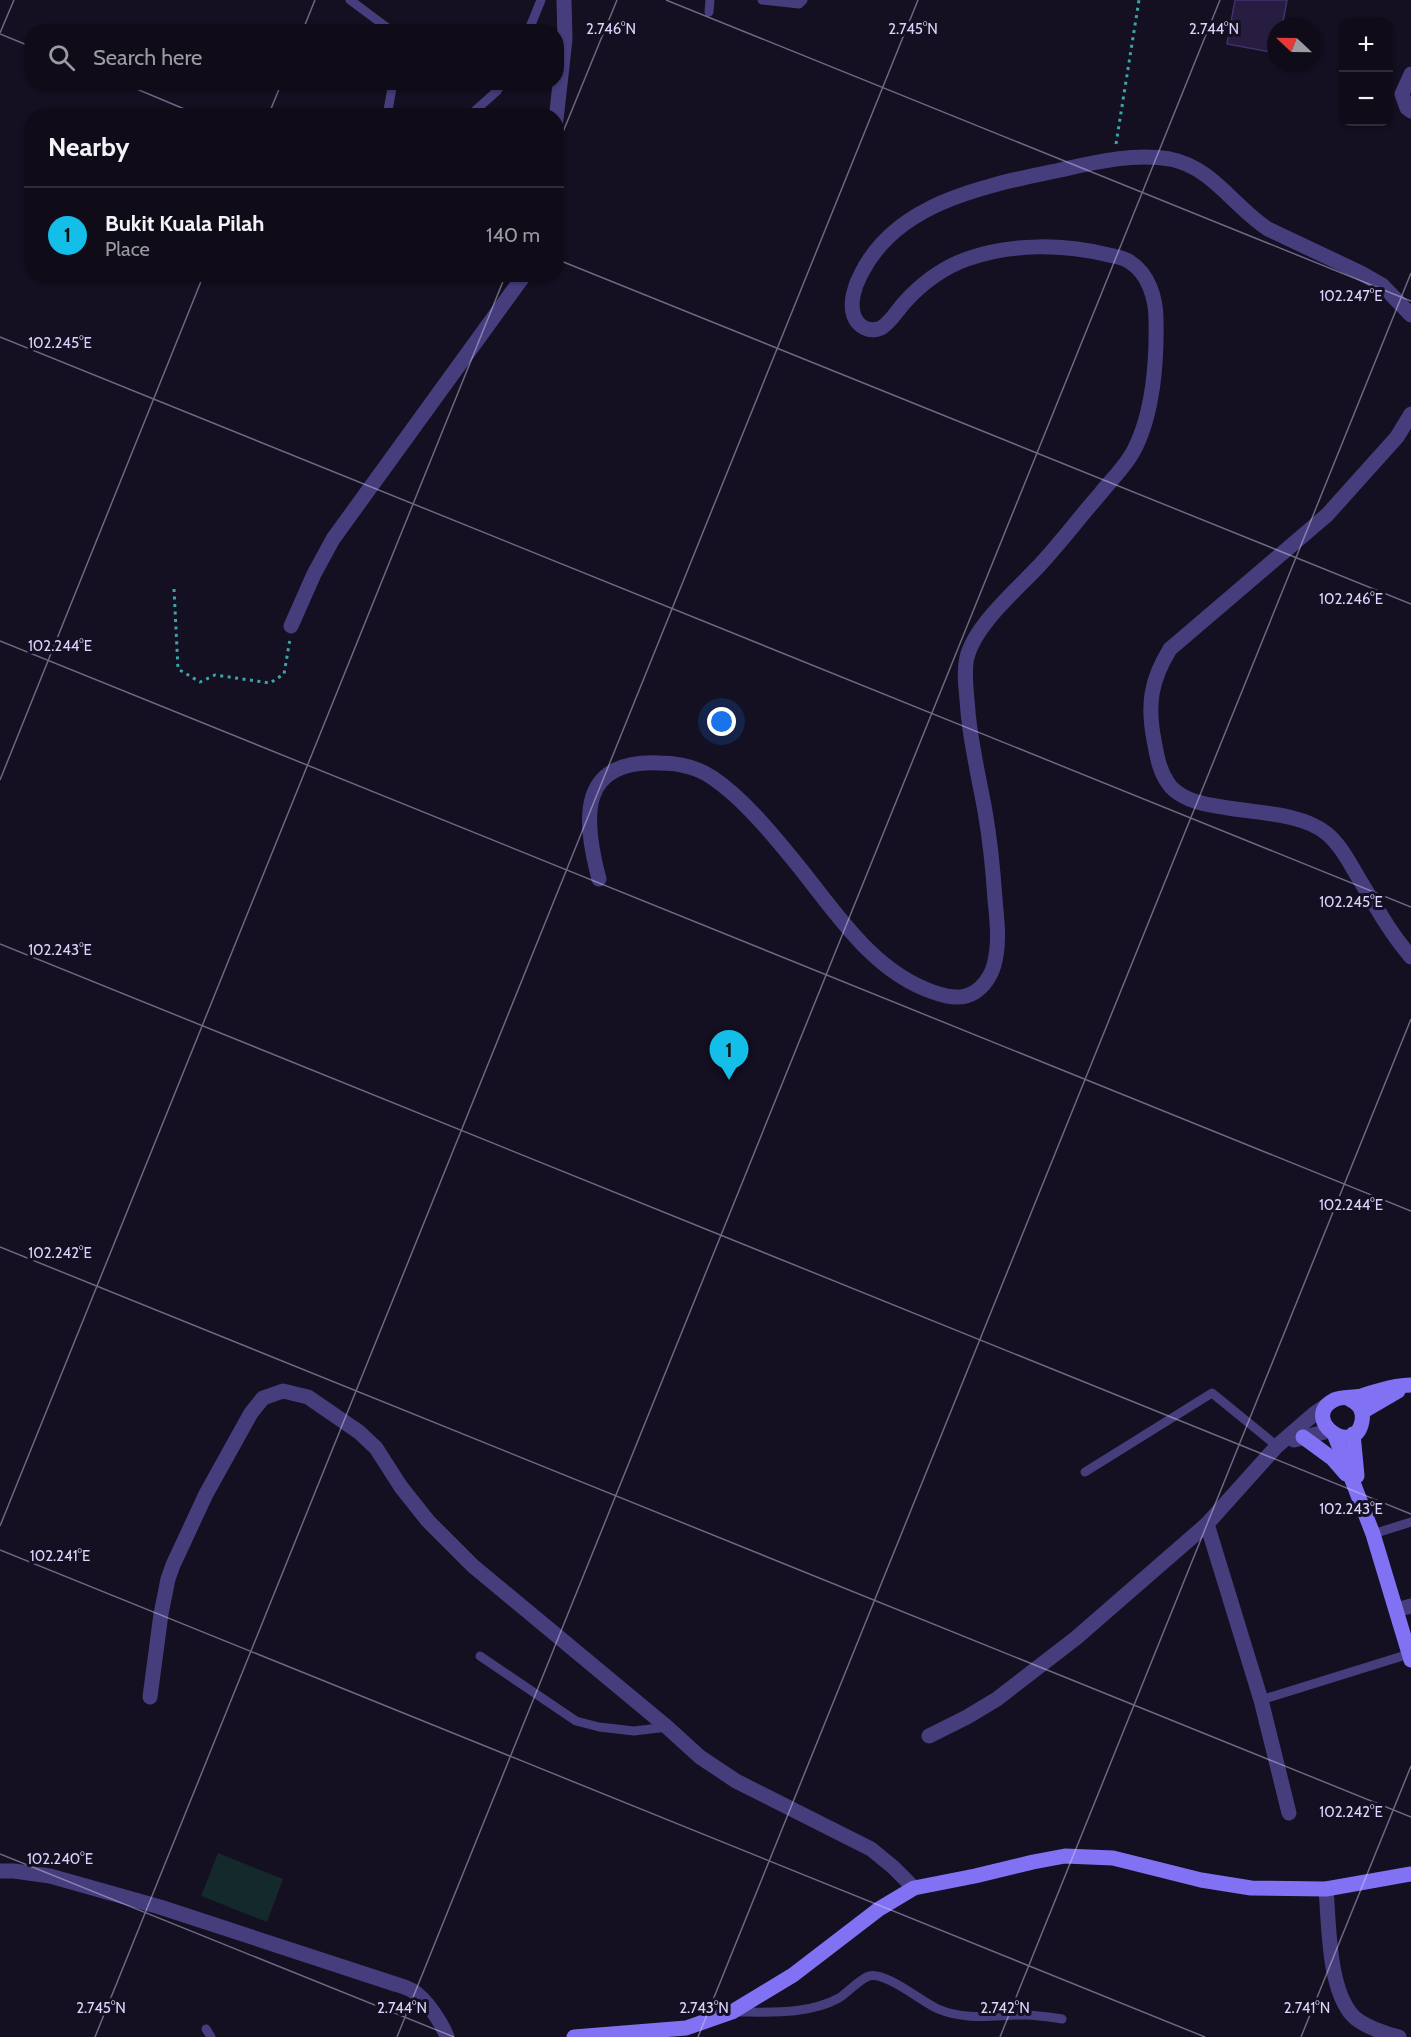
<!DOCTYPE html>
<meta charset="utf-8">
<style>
:root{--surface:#0f0b19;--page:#1d1926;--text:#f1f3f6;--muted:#9b9ba2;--line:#2f2b38;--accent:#13bee8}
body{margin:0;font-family:Cabin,sans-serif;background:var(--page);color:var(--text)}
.controls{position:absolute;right:18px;top:18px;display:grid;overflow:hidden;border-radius:12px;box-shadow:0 2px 4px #0004}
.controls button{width:54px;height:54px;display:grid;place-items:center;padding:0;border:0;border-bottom:2px solid var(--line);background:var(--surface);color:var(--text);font:30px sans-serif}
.compass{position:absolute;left:1267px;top:18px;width:54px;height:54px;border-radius:50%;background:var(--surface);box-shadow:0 2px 4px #0004;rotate:292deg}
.you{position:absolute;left:722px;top:722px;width:21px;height:21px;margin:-15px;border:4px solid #fff;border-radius:50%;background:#1a73e8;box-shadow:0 0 0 9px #1a73e833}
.badge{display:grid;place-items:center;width:39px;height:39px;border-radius:50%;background:var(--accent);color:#111;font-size:20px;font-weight:700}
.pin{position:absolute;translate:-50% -50px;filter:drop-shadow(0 2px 3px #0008)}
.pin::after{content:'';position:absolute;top:32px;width:21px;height:18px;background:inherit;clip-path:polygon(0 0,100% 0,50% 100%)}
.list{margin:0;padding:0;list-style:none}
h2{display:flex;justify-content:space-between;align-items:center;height:78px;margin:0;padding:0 24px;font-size:26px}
h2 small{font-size:20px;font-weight:400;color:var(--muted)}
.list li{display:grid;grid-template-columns:39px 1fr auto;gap:18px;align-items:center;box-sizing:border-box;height:96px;padding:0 24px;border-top:2px solid var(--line)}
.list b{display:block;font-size:22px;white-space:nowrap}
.list p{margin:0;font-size:20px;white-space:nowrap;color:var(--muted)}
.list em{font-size:20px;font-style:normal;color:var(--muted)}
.icon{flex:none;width:33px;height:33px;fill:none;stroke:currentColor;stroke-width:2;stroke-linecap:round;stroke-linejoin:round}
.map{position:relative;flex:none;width:1411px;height:2037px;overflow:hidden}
.search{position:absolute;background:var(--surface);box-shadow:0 2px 4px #0004;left:24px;top:24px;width:540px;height:66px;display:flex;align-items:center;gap:15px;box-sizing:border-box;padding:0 21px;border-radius:24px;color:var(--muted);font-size:22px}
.panel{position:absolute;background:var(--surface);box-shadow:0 2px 4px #0004;left:24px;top:108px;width:540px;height:174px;border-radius:24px}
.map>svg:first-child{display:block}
.green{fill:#13292b}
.building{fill:#271d41;stroke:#42316b;stroke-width:1.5}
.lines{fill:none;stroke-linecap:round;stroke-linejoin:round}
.path{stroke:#38a6aa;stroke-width:3;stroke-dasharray:3 4.5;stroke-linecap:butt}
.lane{stroke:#463e7c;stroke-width:9}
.street{stroke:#463e7c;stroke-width:15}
.secondary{stroke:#8172f4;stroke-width:15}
.ticks{fill:none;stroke:#dbd3fb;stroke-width:1.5;stroke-opacity:0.45}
.ticks-label{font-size:15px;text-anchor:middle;fill:#dbd3fb;stroke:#140f21;stroke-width:6;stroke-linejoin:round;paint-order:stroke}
</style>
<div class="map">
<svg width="1411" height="2037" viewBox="0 0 1411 2037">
<rect width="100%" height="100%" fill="#140f21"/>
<!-- green -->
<polygon class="green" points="218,1853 283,1879 267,1922 201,1896"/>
<!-- building -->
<polygon class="building" points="1235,0 1287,0 1282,27 1276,27 1276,53 1227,44"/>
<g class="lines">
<!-- path -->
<g class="path">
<polyline points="1116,144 1139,0"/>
<polyline points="174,589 178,669 200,682 215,675 270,683 284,674 290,639"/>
</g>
<!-- lane -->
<g class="lane">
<polyline points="350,0 393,32"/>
<polyline points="762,0 799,4 803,0"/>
<polyline points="709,12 710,0"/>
<polyline points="528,32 541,0"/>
<polyline points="387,116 393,82"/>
<polyline points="469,116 497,91 502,82"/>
<polyline points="1085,1472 1212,1393 1277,1446"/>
<polyline points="1373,1534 1411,1522"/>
<polyline points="480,1656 576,1721 599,1727 634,1731 667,1727"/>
<polyline points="1261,1700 1409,1654"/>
<path d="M735 2012C769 2012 808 2015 839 1998 849 1992 858 1980 869 1976 885 1971 922 2002 938 2009 966 2021 996 2015 1025 2015 1037 2015 1049 2017 1062 2019"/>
<polyline points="206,2029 211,2037"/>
</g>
<!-- street -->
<g class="street">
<polyline points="1411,74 1402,94 1407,108 1411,111"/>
<polyline points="556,120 565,39 564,0"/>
<path d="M1411 414 1397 437 1327 515 1170 649C1151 680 1147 704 1154 740 1157 756 1159 770 1168 783 1192 820 1287 801 1326 833 1340 844 1349 862 1358 877 1375 905 1390 933 1411 957"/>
<polyline points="291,626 314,574 333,539 525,274"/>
<path d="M599 879C583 818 578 759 660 763 679 763 697 767 713 778 742 798 768 829 791 857 832 906 870 971 933 992 944 996 955 999 966 996 980 992 990 979 994 965 1000 943 997 921 995 899 993 869 990 840 985 811 979 778 971 745 968 712 967 694 963 674 967 657 975 626 1013 593 1035 570 1058 546 1078 519 1100 494 1111 480 1126 466 1134 450 1153 414 1157 361 1156 320 1156 299 1149 274 1130 262 1123 257 1117 257 1109 255 1063 244 1012 243 967 259 942 268 921 284 904 303 897 311 890 323 881 328 870 333 858 327 854 316 849 303 855 285 861 274 897 201 989 185 1060 170 1096 162 1133 153 1170 159 1212 167 1234 207 1268 229L1361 273 1382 285 1411 315"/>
<polyline points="1294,1440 1328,1431"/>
<polyline points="1207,1524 1261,1700 1289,1813"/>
<polyline points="1396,1610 1411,1606"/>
<polyline points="150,1697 161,1614 168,1579 173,1565 206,1494 251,1413 263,1398 283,1391 308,1397 359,1432 376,1448 401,1487 428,1521 473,1566 667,1727 700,1757 736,1781 871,1849 893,1867 914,1888"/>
<polyline points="929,1736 967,1717 997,1699 1076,1638 1207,1524 1277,1446 1314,1414 1327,1405"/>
<path d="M0 1871H14L50 1876 160 1907 395 1984C401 1986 408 1988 413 1991 426 1999 442 2023 447 2037"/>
<path d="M1326 1889C1329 1924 1328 1989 1353 2016 1363 2026 1386 2034 1399 2037"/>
</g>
<!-- secondary -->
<g class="secondary">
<path d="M1349 1399C1358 1403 1364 1411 1362 1421 1355 1460 1299 1419 1334 1400 1342 1396 1352 1398 1361 1396 1376 1391 1395 1385 1411 1385"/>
<polyline points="1362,1412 1398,1391"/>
<polyline points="1353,1434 1357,1476"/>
<polyline points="1335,1436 1373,1534 1411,1660"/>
<polyline points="1303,1437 1333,1459 1346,1474"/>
<polyline points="574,2037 686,2028 732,2012 793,1975 879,1909 914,1888 975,1876 1033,1862 1065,1856 1113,1858 1201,1880 1251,1888 1326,1889 1411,1874"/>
</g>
</g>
<!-- ticks -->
<path class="ticks" d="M666 0 1411 301M302 32 315 0M0 33 14 0M0 34 32 47M120 82 201 116M268 116 282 82M556 149 617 0M556 259 1411 604M0 337 1411 907M0 641 1411 1211M0 780 204 274M0 944 1411 1514M0 1247 1411 1817M0 1526 506 274M0 1550 1205 2037M0 1854 454 2037M95 2037 918 0M397 2037 1220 0M698 2037 1411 273M1000 2037 1411 1019M1301 2037 1411 1766"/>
<g class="ticks-label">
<text x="611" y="34">2.746°N</text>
<text x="913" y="34">2.745°N</text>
<text x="1214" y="34">2.744°N</text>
<text x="1351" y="301">102.247°E</text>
<text x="60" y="348">102.245°E</text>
<text x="1351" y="604">102.246°E</text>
<text x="60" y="651">102.244°E</text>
<text x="1351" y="907">102.245°E</text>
<text x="60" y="955">102.243°E</text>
<text x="1351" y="1210">102.244°E</text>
<text x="60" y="1258">102.242°E</text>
<text x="1351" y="1514">102.243°E</text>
<text x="60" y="1561">102.241°E</text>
<text x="1351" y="1817">102.242°E</text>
<text x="60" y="1864">102.240°E</text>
<text x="101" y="2013">2.745°N</text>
<text x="402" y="2013">2.744°N</text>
<text x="704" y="2013">2.743°N</text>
<text x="1005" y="2013">2.742°N</text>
<text x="1307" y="2013">2.741°N</text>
</g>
</svg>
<div class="controls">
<button>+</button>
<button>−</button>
</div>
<svg class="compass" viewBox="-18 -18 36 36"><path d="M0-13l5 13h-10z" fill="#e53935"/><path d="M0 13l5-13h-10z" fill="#9b9ba2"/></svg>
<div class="you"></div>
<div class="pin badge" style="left:729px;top:1080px">1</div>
<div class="search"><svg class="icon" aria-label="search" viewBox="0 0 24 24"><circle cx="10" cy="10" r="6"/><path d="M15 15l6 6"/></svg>Search here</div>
<section class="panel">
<h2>Nearby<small></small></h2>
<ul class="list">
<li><span class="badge">1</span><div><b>Bukit Kuala Pilah</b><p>Place</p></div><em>140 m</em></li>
</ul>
</section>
</div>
